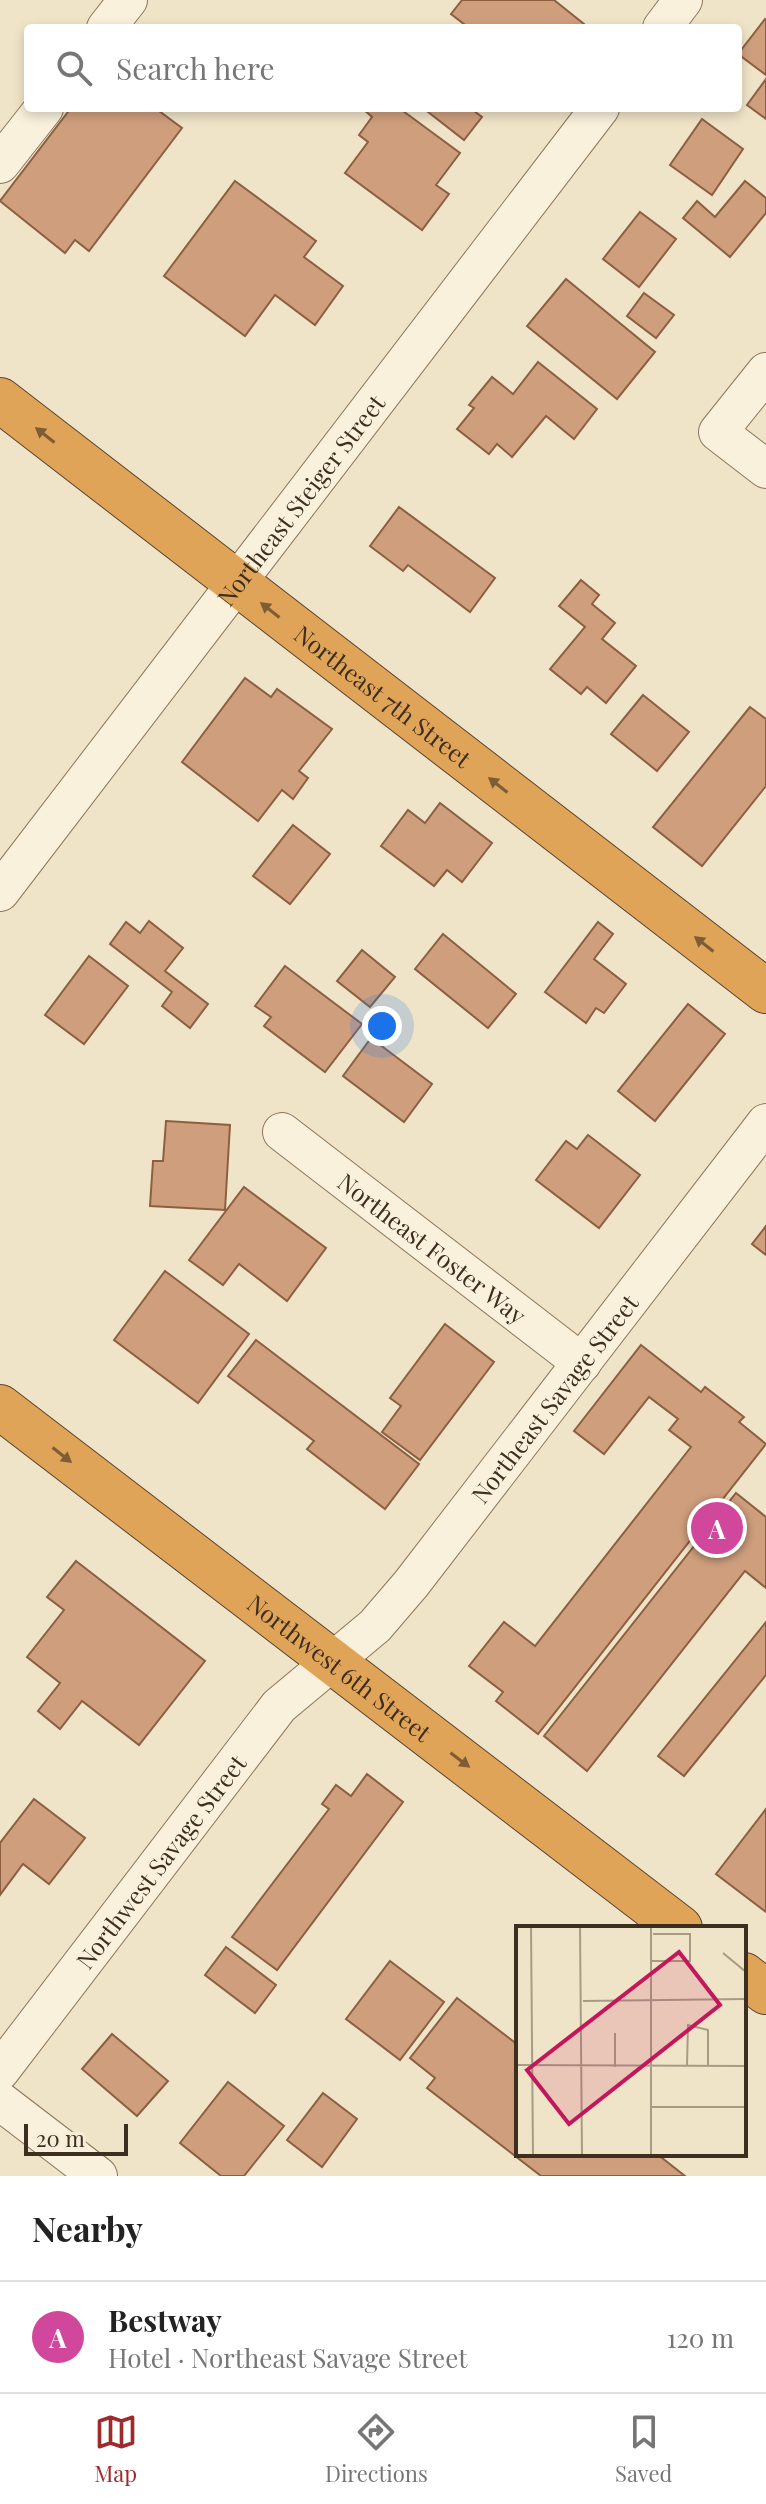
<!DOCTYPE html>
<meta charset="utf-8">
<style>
:root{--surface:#fff;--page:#f2f2f2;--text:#222;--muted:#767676;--line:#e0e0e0;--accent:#9e2a2b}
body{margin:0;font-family:"Playfair Display",serif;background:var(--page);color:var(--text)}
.scale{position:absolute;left:24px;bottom:20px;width:104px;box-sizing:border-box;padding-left:8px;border:4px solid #3d2e20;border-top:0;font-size:22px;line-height:28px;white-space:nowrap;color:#3d2e20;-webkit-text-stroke:6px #f7eed8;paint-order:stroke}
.you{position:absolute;left:382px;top:1026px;width:28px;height:28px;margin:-20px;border:6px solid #fff;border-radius:50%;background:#1a73e8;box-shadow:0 0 0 12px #1a73e833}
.badge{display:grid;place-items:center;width:52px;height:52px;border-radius:50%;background:var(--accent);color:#fff;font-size:26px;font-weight:700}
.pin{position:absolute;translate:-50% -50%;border:4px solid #fff;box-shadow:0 2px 8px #0006}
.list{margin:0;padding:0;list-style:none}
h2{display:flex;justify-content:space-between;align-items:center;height:104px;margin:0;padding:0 32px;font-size:34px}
h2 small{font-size:26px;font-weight:400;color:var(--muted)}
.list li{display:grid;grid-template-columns:52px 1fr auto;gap:24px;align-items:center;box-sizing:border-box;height:112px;padding:0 32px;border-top:2px solid var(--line)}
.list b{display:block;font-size:30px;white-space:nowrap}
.list p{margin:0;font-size:26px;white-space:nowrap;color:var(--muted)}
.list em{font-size:26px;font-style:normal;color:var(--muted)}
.icon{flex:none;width:44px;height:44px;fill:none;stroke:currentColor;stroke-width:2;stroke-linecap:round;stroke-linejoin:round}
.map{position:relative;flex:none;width:766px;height:2176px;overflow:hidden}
.search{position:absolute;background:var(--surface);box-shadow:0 4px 12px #0003;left:24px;right:24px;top:24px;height:88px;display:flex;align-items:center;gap:20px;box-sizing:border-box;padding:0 28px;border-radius:8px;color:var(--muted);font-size:30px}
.sheet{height:216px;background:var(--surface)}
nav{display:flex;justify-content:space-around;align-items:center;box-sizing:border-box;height:112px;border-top:2px solid var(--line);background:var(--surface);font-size:22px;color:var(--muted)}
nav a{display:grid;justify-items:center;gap:4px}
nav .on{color:var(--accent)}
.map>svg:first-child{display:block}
.building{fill:#cf9f7d;stroke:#8d5f41;stroke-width:2}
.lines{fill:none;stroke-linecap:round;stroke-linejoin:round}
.minor-casing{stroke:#8d765c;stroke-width:40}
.highway-casing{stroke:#5b4430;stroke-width:46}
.minor{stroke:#faf1dc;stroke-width:38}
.highway{stroke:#e0a458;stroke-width:44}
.oneway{fill:#7e5d36}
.labels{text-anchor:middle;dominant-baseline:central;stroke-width:8;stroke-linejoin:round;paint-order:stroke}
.street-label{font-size:24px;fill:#3d2e20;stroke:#f7eed8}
.inset-road{fill:none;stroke:#a89b85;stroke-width:2}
.view{fill:#c2185b;fill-opacity:0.15;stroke:#c2185b;stroke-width:4}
.inset-edge{fill:none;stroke:#3d2e20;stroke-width:4}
</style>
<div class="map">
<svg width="766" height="2176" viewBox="0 0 766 2176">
<rect width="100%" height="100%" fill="#f0e4c8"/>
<!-- building -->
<g class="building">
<polygon points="462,0 554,0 589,28 469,28 451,14"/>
<polygon points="765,19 766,20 766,75 738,54"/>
<polygon points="766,79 766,119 747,105"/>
<polygon points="71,108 155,108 182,128 89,251 75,240 65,253 0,201"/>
<polygon points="399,108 460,153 436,185 449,194 422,230 345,173 368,142 359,135 372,117 362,108"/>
<polygon points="423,108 470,108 482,117 464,140"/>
<polygon points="702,119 743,149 712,195 670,165"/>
<polygon points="235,181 316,241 304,257 343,286 315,325 275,295 245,336 164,276"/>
<polygon points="745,181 766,198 766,213 730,257 683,218 697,201 715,217"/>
<polygon points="640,212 676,239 639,287 603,259"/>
<polygon points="566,279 655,352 617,399 527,326"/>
<polygon points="644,293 674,315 656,338 627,316"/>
<polygon points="538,362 597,409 574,439 546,416 512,457 497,444 489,454 457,429 474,408 469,405 492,377 513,394"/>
<polygon points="399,507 495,578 470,612 408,565 403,571 370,546"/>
<polygon points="581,580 599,595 592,604 615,623 602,639 636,666 606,703 587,687 581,694 550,669 585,627 559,606"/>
<polygon points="245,678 271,697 277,689 332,729 299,771 308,778 293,799 282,790 258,821 182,762"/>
<polygon points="643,695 689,732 657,771 611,734"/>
<polygon points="750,707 766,719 766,786 702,866 653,827"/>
<polygon points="440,803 492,843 462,882 447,870 434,886 381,846 408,810 425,823"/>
<polygon points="293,825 330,854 290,904 253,876"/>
<polygon points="149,921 183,948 165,971 208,1004 190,1028 162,1006 172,992 110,944 126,922 140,933"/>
<polygon points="598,922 613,934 594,959 626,984 604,1013 596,1008 586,1023 545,992"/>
<polygon points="443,934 516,994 488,1028 415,969"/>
<polygon points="362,950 395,977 370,1007 337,981"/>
<polygon points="89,956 128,986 84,1044 45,1015"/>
<polygon points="285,966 362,1024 325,1072 264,1026 271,1017 255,1006"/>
<polygon points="688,1004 725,1034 655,1121 618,1091"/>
<polygon points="371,1038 432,1084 404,1122 343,1076"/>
<polygon points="166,1121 230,1125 225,1210 150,1206 153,1161 163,1161"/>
<polygon points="588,1135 640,1175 599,1228 536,1180 566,1141 577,1149"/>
<polygon points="244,1187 326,1248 287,1301 239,1264 223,1285 189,1260"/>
<polygon points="766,1226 766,1255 752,1244"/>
<polygon points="165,1271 249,1334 198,1403 114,1340"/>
<polygon points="445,1324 494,1362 420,1460 382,1432 401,1406 390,1398"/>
<polygon points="256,1340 419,1464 385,1509 307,1449 314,1441 228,1376"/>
<polygon points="641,1345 701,1392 705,1387 744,1417 739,1422 766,1444 538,1734 496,1701 503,1692 469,1666 504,1622 535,1646 691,1447 669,1430 678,1419 649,1397 604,1454 574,1431"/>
<polygon points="736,1493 766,1517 766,1588 745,1571 587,1771 544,1736"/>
<polygon points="76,1561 205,1661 139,1745 82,1701 60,1729 38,1711 60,1683 27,1657 64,1610 47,1597"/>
<polygon points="766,1622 766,1675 684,1776 658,1756"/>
<polygon points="367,1774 403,1802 277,1970 232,1937 329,1809 322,1804 336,1785 351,1796"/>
<polygon points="34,1799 85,1838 49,1884 23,1864 0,1895 0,1843"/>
<polygon points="766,1809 766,1912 716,1874"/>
<polygon points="226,1947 276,1985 255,2013 205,1975"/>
<polygon points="390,1961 444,2002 400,2060 346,2019"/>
<polygon points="457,1998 518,2045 518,2154 657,2154 685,2176 541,2176 427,2088 435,2078 410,2058"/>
<polygon points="112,2034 168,2081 137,2116 82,2069"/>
<polygon points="228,2082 284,2126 244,2176 221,2176 180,2143"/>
<polygon points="323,2093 357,2119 322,2167 287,2140"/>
</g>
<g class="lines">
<defs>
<g id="minor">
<polyline points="106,28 128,0"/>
<polyline points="662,28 683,0"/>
<polyline points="0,164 44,108"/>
<polyline points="766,372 718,432 766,469"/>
<path id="s1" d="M0 892 600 108"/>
<path id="s2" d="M282 1132 582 1363"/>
<path id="s3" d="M0 2071 279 1706 375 1626 411 1584 766 1123"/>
<polyline points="0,2101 98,2176"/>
</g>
<g id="highway">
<path id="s4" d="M0 400 766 991"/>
<path id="s5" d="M0 1407 680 1928"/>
<polyline points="744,1975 766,1992"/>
</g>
</defs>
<!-- minor casing -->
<use href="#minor" class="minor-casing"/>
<!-- highway casing -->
<use href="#highway" class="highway-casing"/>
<!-- minor -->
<use href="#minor" class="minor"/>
<!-- highway -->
<use href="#highway" class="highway"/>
</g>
<!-- one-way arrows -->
<defs><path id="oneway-solid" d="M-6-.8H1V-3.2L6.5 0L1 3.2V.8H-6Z" transform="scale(2)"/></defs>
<g class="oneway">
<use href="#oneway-solid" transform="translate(45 435) rotate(-142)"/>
<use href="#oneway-solid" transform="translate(270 610) rotate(-142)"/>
<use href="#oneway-solid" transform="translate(498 785) rotate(-142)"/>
<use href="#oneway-solid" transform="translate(704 944) rotate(-142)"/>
<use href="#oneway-solid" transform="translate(62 1455) rotate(38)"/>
<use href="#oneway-solid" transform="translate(460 1760) rotate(37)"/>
</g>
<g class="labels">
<!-- street labels -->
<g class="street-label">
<text stroke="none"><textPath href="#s1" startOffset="494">Northeast Steiger Street</textPath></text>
<text stroke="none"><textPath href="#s4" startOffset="484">Northeast 7th Street</textPath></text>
<text stroke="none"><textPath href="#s2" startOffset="190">Northeast Foster Way</textPath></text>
<text stroke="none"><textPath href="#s3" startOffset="874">Northeast Savage Street</textPath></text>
<text stroke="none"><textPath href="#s5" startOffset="428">Northwest 6th Street</textPath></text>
<text stroke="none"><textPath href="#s3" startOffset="264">Northwest Savage Street</textPath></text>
</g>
</g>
<!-- overview -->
<g transform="translate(516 1926)">
<rect width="230" height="230" fill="#f0e4c8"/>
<path class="inset-road" d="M15 0 17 230M64 0 66 230M135 0V230M207 27 230 46M135 35H174V8H137M67 75 230 73M99 107V141M0 139 230 140M171 140 172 99 192 104V139M135 181H230"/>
<path class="view" d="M163 26 204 79 53 198 11 144Z"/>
<rect width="230" height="230" class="inset-edge"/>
</g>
</svg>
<div class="scale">20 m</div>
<div class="you"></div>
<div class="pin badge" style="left:717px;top:1528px;background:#d1479c">A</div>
<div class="search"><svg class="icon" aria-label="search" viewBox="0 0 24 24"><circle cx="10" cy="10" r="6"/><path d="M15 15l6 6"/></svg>Search here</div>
</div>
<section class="sheet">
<h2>Nearby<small></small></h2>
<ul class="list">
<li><span class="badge" style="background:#d1479c">A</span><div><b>Bestway</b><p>Hotel · Northeast Savage Street</p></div><em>120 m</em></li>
</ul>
</section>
<nav>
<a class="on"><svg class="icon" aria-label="map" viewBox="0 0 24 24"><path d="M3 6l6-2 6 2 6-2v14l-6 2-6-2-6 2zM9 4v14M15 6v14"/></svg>Map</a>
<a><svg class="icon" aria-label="directions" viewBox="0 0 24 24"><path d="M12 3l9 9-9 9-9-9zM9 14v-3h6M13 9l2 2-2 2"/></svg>Directions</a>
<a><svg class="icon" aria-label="saved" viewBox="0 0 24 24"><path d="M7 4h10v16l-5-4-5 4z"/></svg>Saved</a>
</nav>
